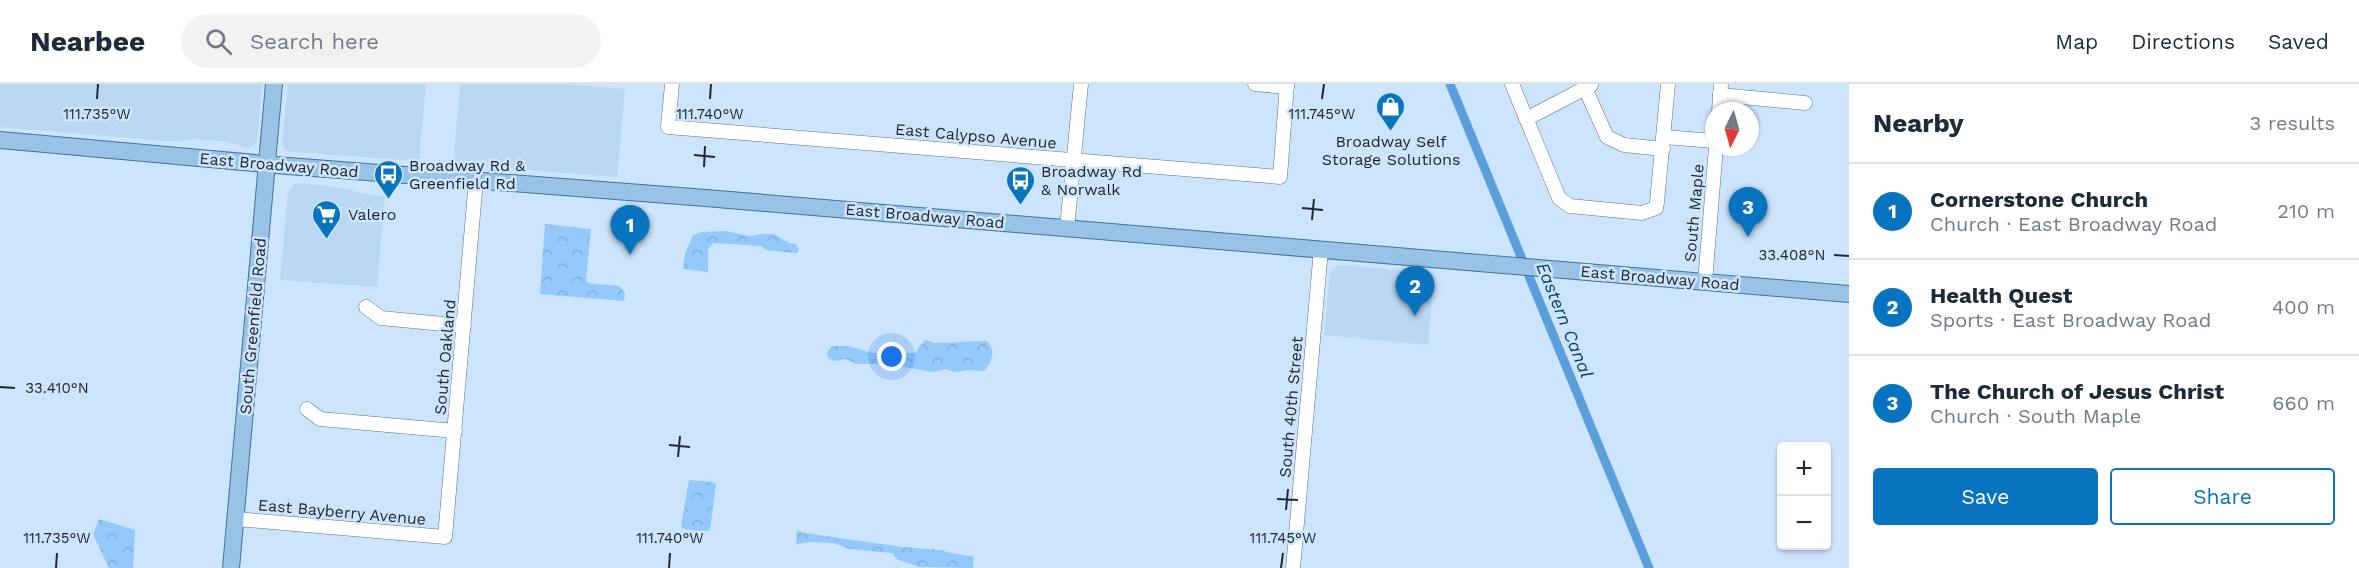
<!DOCTYPE html>
<meta charset="utf-8">
<style>
:root{--surface:#fff;--page:#f2f2f3;--text:#1f2937;--muted:#747a83;--line:#e0e1e3;--accent:#0874bf}
body{margin:0;font-family:"Work Sans",sans-serif;background:var(--page);color:var(--text)}
.controls{position:absolute;right:18px;bottom:18px;display:grid;overflow:hidden;border-radius:6px;box-shadow:0 2px 4px #0004}
.controls button{width:54px;height:54px;display:grid;place-items:center;padding:0;border:0;border-bottom:2px solid var(--line);background:var(--surface);color:var(--text);font:30px sans-serif}
.compass{position:absolute;left:1705px;top:18px;width:54px;height:54px;border-radius:50%;background:var(--surface);box-shadow:0 2px 4px #0004;rotate:185deg}
.you{position:absolute;left:892px;top:273px;width:21px;height:21px;margin:-15px;border:4px solid #fff;border-radius:50%;background:#1a73e8;box-shadow:0 0 0 9px #1a73e833}
.badge{display:grid;place-items:center;width:39px;height:39px;border-radius:50%;background:var(--accent);color:#fff;font-size:20px;font-weight:700}
.pin{position:absolute;translate:-50% -50px;filter:drop-shadow(0 2px 3px #0008)}
.pin::after{content:'';position:absolute;top:32px;width:21px;height:18px;background:inherit;clip-path:polygon(0 0,100% 0,50% 100%)}
.list{margin:0;padding:0;list-style:none}
h2{display:flex;justify-content:space-between;align-items:center;height:78px;margin:0;padding:0 24px;font-size:26px}
h2 small{font-size:20px;font-weight:400;color:var(--muted)}
.list li{display:grid;grid-template-columns:39px 1fr auto;gap:18px;align-items:center;box-sizing:border-box;height:96px;padding:0 24px;border-top:2px solid var(--line)}
.list b{display:block;font-size:22px;white-space:nowrap}
.list p{margin:0;font-size:20px;white-space:nowrap;color:var(--muted)}
.list em{font-size:20px;font-style:normal;color:var(--muted)}
.actions{display:flex;gap:12px;padding:18px 24px}
.actions a{flex:1;padding:14px 0;border:2px solid var(--accent);border-radius:6px;text-align:center;font-size:21px;color:var(--accent)}
.actions .main{background:var(--accent);color:#fff}
.icon{flex:none;width:33px;height:33px;fill:none;stroke:currentColor;stroke-width:2;stroke-linecap:round;stroke-linejoin:round}
.map{position:relative;flex:none;width:1849px;height:484px;overflow:hidden}
header{display:flex;align-items:center;gap:36px;box-sizing:border-box;height:84px;padding:0 30px;background:var(--surface);border-bottom:2px solid var(--line)}
header strong{font-size:28px}
nav{display:flex;gap:33px;margin-inline-start:auto;font-size:21px}
.search{width:420px;height:54px;background:var(--page);display:flex;align-items:center;gap:15px;box-sizing:border-box;padding:0 21px;border-radius:33px;color:var(--muted);font-size:22px}
main{display:flex}
aside{flex:1;background:var(--surface)}
.map>svg:first-child{display:block}
.built{fill:#bad7f3}
.park{fill:url(#park-crowns)}
.lines{fill:none;stroke-linecap:round;stroke-linejoin:round}
.canal{stroke:#5a9edc;stroke-width:9}
.minor-casing{stroke:#5c7186;stroke-width:15}
.major-casing{stroke:#42729d;stroke-width:18}
.minor{stroke:#fff;stroke-width:14}
.major{stroke:#99c2e7;stroke-width:16}
.ticks{fill:none;stroke:#202932;stroke-width:2}
.labels{text-anchor:middle;dominant-baseline:central;stroke-width:5;stroke-linejoin:round;paint-order:stroke}
.street-label{font-size:16px;fill:#202932;stroke:#cce4fc}
.poi-label{font-size:16px;fill:#202932;stroke:#cce4fc;text-anchor:start}
.water-label{font-size:18px;font-style:italic;fill:#0e416a;stroke:#cce4fc}
.ticks-label{font-size:15px;text-anchor:middle;fill:#202932;stroke:#cce4fc;stroke-width:5;stroke-linejoin:round;paint-order:stroke}
</style>
<header>
<strong>Nearbee</strong>
<div class="search"><svg class="icon" aria-label="search" viewBox="0 0 24 24"><circle cx="10" cy="10" r="6"/><path d="M15 15l6 6"/></svg>Search here</div>
<nav><a>Map</a><a>Directions</a><a>Saved</a></nav>
</header>
<main>
<div class="map">
<svg width="1849" height="484" viewBox="0 0 1849 484">
<defs>
<pattern id="park-crowns" width="20" height="18" patternUnits="userSpaceOnUse" patternTransform="scale(1.5)"><rect width="20" height="18" fill="#93c9fd"/><path d="M2 6a3 3 0 1 1 6 0M12 15a3 3 0 1 1 6 0" fill="none" stroke="#7eadd9"/></pattern>
</defs>
<rect width="100%" height="100%" fill="#cce4fc"/>
<!-- built -->
<g class="built">
<polygon points="0,0 262,0 257,57 249,64 224,57 192,55 178,58 0,43"/>
<polygon points="288,0 426,0 419,77 292,68 284,65 282,59"/>
<polygon points="460,0 567,0 625,5 617,93 453,80"/>
<polygon points="300,99 342,104 365,110 385,112 377,203 280,196 288,108 294,100"/>
<polygon points="1341,181 1434,189 1428,261 1324,251 1330,189 1335,183"/>
</g>
<!-- park -->
<g class="park">
<polygon points="545,140 591,145 586,197 588,199 619,202 625,209 624,217 540,210"/>
<polygon points="725,147 750,152 761,150 774,150 789,159 796,160 799,166 797,169 794,169 766,166 761,162 713,159 708,166 708,188 683,185 685,170 693,151 702,148"/>
<path d="M925 256 935 259 986 257C997 264 992 279 984 287L968 286 955 288 946 285 933 288 887 280H856L846 275 834 277 828 274 827 269 832 262H848L872 269H915Z"/>
<path d="M689 396 712 398 716 400 710 446C703 449 694 445 687 446L681 443Z"/>
<polygon points="99,435 135,446 133,484 109,484 93,450"/>
<path d="M797 446 805 449 902 463 940 466C951 470 962 470 974 473L973 484 920 483 898 476 892 469 850 465 833 459 812 458 796 460Z"/>
</g>
<g class="lines">
<!-- canal -->
<polyline class="canal" points="1450,0 1649,484"/>
<defs>
<g id="minor">
<polyline points="672,0 668,43 1280,93 1287,0"/>
<polyline points="1255,0 1287,3"/>
<polyline points="1512,0 1559,114 1570,122 1642,129 1656,124 1657,118 1668,0"/>
<polyline points="1585,4 1607,53 1624,61 1663,65"/>
<polyline points="1720,11 1805,19"/>
<polyline points="1719,27 1721,0"/>
<polyline points="1526,35 1591,1"/>
<polyline points="1664,53 1714,57"/>
<polyline points="1067,144 1081,0"/>
<polyline points="1705,198 1716,63"/>
<polyline points="366,223 381,234 464,242"/>
<polyline points="307,325 320,335 455,347"/>
<polyline points="236,435 445,453 476,96"/>
<polyline points="1293,484 1321,165"/>
</g>
<g id="major">
<polyline points="0,56 288,82 706,114 1849,210"/>
<polyline points="231,484 274,0"/>
</g>
</defs>
<!-- minor casing -->
<use href="#minor" class="minor-casing"/>
<!-- major casing -->
<use href="#major" class="major-casing"/>
<!-- minor -->
<use href="#minor" class="minor"/>
<!-- major -->
<use href="#major" class="major"/>
</g>
<!-- ticks -->
<path class="ticks" d="M97 15 98 0M710 15 711 0M1322 15 1324 0M694 71 715 73M704 83 705 62M1302 124 1323 126M1312 136 1314 115M1834 171 1849 172M0 303 15 304M669 361 690 363M678 373 680 352M1277 415 1298 416M1286 426 1288 405M56 484 57 469M669 484 670 469M1281 484 1283 469"/>
<!-- icons -->
<defs>
<symbol id="shop-pin" viewBox="-11 -11 22 30"><path d="M0 17L-7.5 6A9.5 9.5 0 1 1 7.5 6Z" fill="#0874bf" stroke="#cce4fc"/><path d="M-5-2.5h2.3a2.7 3.5 0 0 1 5.4 0H5L5.5 6h-11ZM-1.5-2.5h3a1.5 2.3 0 0 0-3 0Z" fill="#fff"/></symbol>
<symbol id="bus-pin" viewBox="-11 -11 22 30"><path d="M0 17L-7.5 6A9.5 9.5 0 1 1 7.5 6Z" fill="#0874bf" stroke="#cce4fc"/><path d="M-5-6H5V4H4V6H2V4H-2V6H-4V4H-5ZM-3.5-4V0h7V-4ZM-3.5 1.2v1.5H-2V1.2ZM2 1.2v1.5H3.5V1.2Z" fill="#fff"/></symbol>
<symbol id="supermarket-pin" viewBox="-11 -11 22 30"><path d="M0 17L-7.5 6A9.5 9.5 0 1 1 7.5 6Z" fill="#0874bf" stroke="#cce4fc"/><path d="M-6-5.5h2.5l.6 2H6L4.5 2H-2.5L-4.4-4H-6ZM-1.5 3.2a1.3 1.3 0 1 0 .1 0ZM3 3.2a1.3 1.3 0 1 0 .1 0Z" fill="#fff"/></symbol>
</defs>
<g fill-rule="evenodd">
<use href="#shop-pin" x="1374" y="6" width="33" height="45"/>
<use href="#bus-pin" x="372" y="74" width="33" height="45"/>
<use href="#bus-pin" x="1004" y="80" width="33" height="45"/>
<use href="#supermarket-pin" x="310" y="114" width="33" height="45"/>
</g>
<g class="labels">
<!-- street labels -->
<g class="street-label">
<text transform="translate(976 52) rotate(5)">East Calypso Avenue</text>
<text transform="translate(279 81) rotate(5)">East Broadway Road</text>
<text transform="translate(1694 129) rotate(-85)">South Maple</text>
<text transform="translate(925 132) rotate(5)">East Broadway Road</text>
<text transform="translate(1660 194) rotate(5)">East Broadway Road</text>
<text transform="translate(253 242) rotate(-85)">South Greenfield Road</text>
<text transform="translate(445 273) rotate(-85)">South Oakland</text>
<text transform="translate(1291 323) rotate(-85)">South 40th Street</text>
<text transform="translate(342 428) rotate(5)">East Bayberry Avenue</text>
</g>
<!-- poi labels -->
<g class="poi-label">
<text x="1391" y="57" text-anchor="middle">Broadway Self<tspan x="1391" dy="18">Storage Solutions</tspan></text>
<text x="409" y="81">Broadway Rd &amp;<tspan x="409" dy="18">Greenfield Rd</tspan></text>
<text x="1041" y="87">Broadway Rd<tspan x="1041" dy="18">&amp; Norwalk</tspan></text>
<text x="348" y="130">Valero</text>
</g>
<!-- water labels -->
<g class="water-label">
<text transform="translate(1565 236) rotate(68)">Eastern Canal</text>
</g>
</g>
<g class="ticks-label">
<text x="97" y="35">111.735°W</text>
<text x="710" y="35">111.740°W</text>
<text x="1322" y="35">111.745°W</text>
<text x="1792" y="176">33.408°N</text>
<text x="57" y="309">33.410°N</text>
<text x="57" y="459">111.735°W</text>
<text x="670" y="459">111.740°W</text>
<text x="1283" y="459">111.745°W</text>
</g>
</svg>
<div class="controls">
<button>+</button>
<button>−</button>
</div>
<svg class="compass" viewBox="-18 -18 36 36"><path d="M0-13l5 13h-10z" fill="#e53935"/><path d="M0 13l5-13h-10z" fill="#747a83"/></svg>
<div class="you"></div>
<div class="pin badge" style="left:630px;top:171px">1</div>
<div class="pin badge" style="left:1415px;top:232px">2</div>
<div class="pin badge" style="left:1748px;top:153px">3</div>
</div>
<aside>
<h2>Nearby<small>3 results</small></h2>
<ul class="list">
<li><span class="badge">1</span><div><b>Cornerstone Church</b><p>Church · East Broadway Road</p></div><em>210 m</em></li>
<li><span class="badge">2</span><div><b>Health Quest</b><p>Sports · East Broadway Road</p></div><em>400 m</em></li>
<li><span class="badge">3</span><div><b>The Church of Jesus Christ</b><p>Church · South Maple</p></div><em>660 m</em></li>
</ul>
<div class="actions"><a class="main">Save</a><a>Share</a></div>
</aside>
</main>
